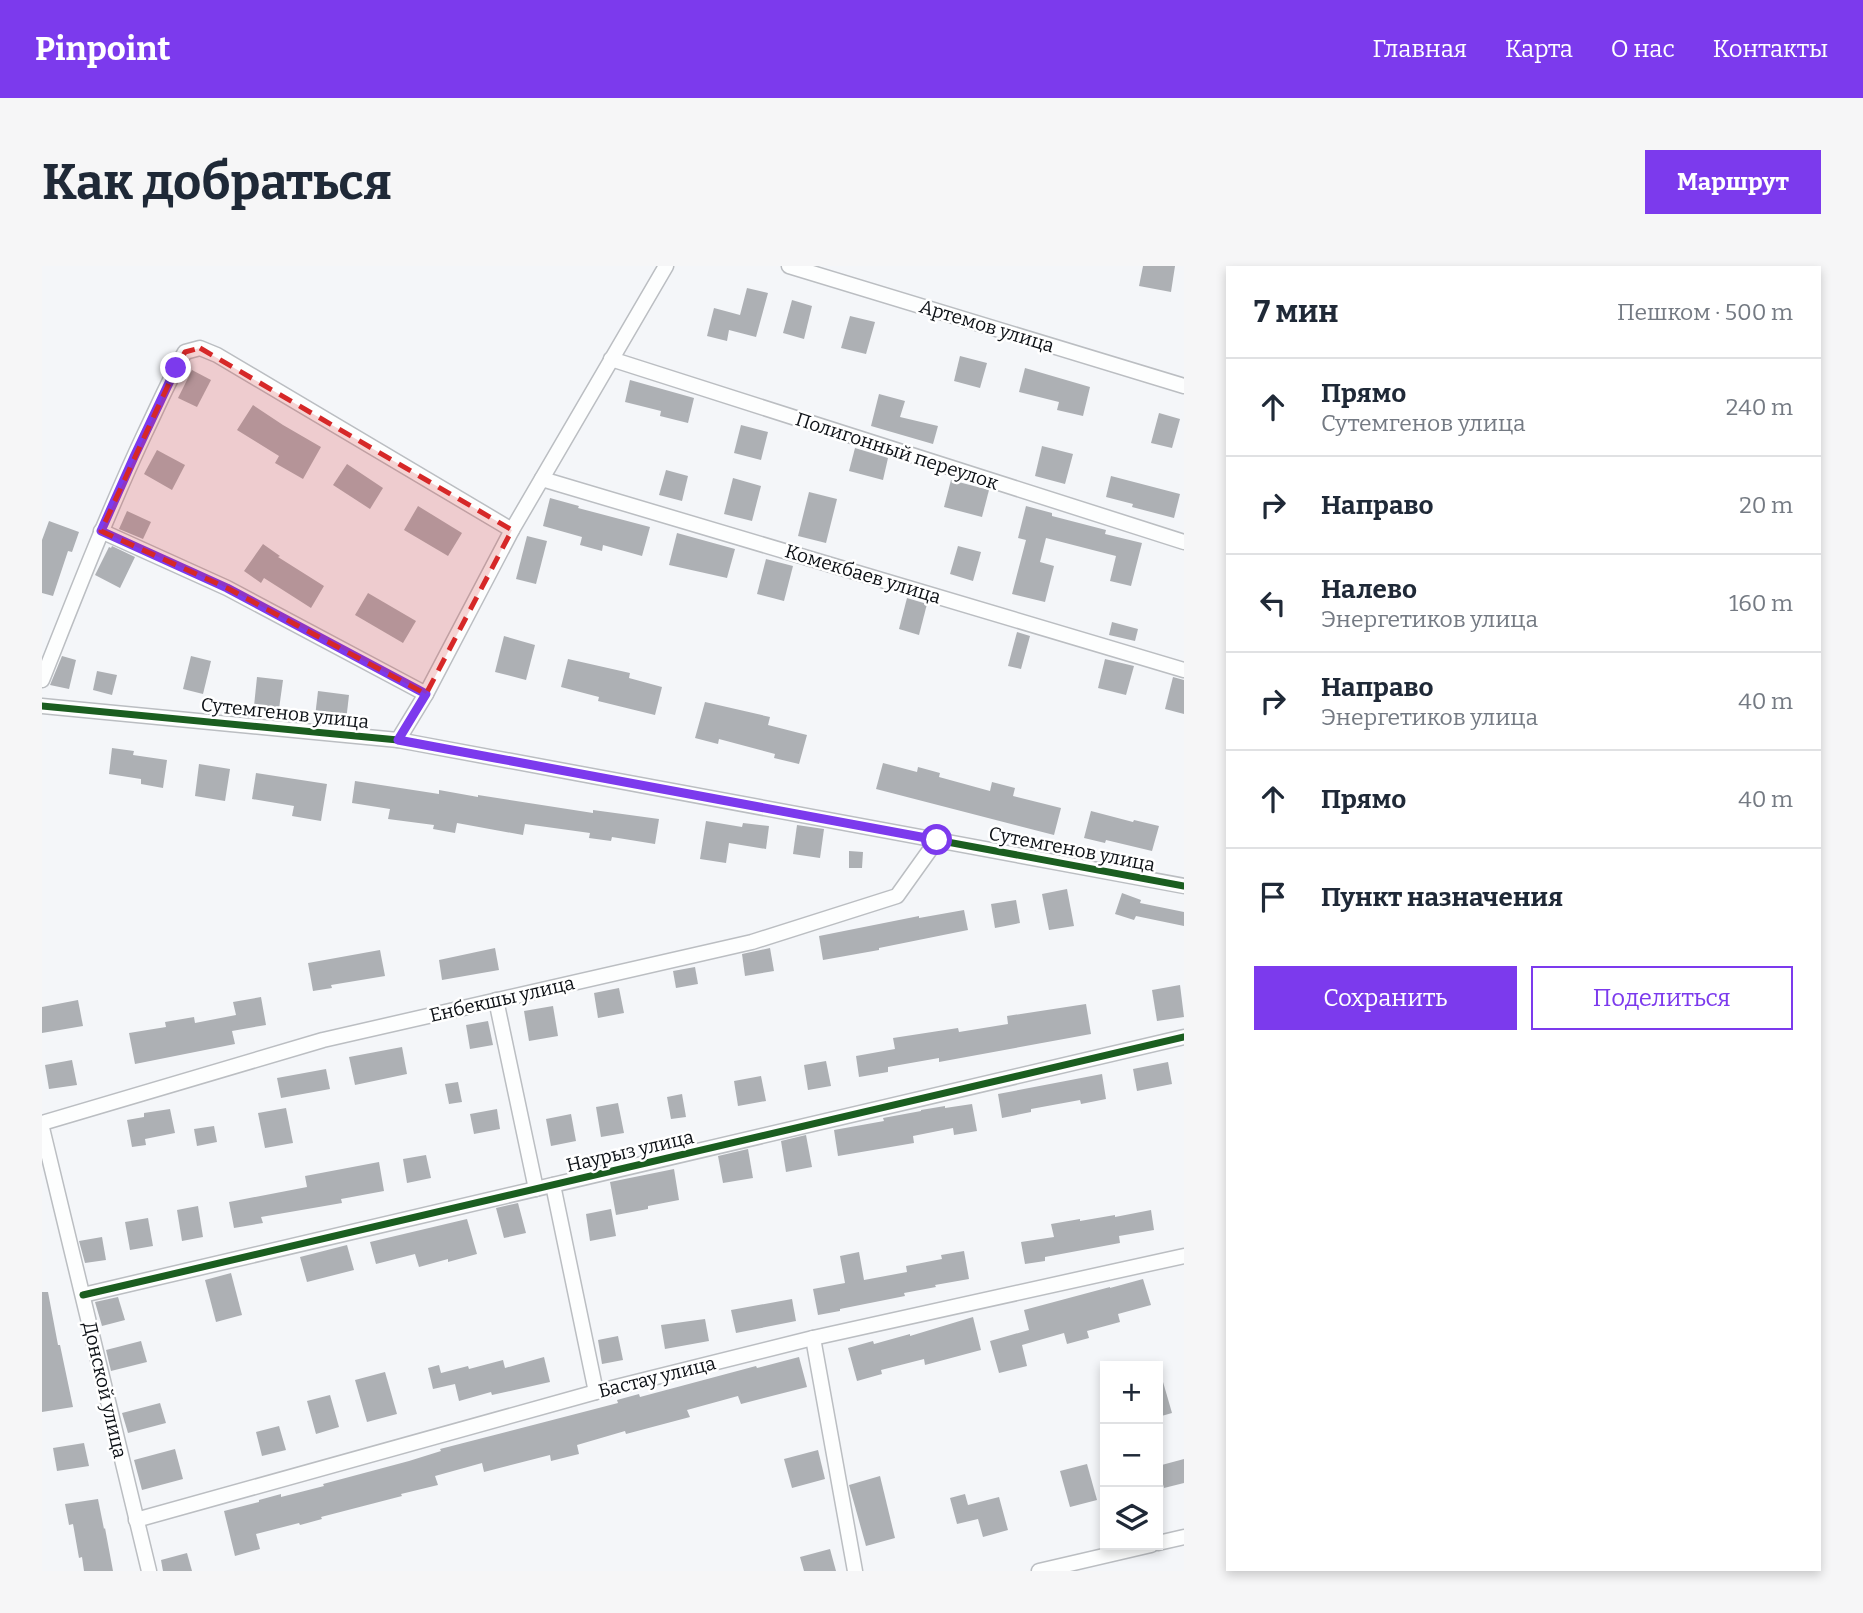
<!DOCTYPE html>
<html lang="ru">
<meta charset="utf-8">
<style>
:root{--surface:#fff;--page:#f6f6f7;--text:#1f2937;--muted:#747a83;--line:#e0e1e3;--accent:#7c3aed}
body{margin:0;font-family:Bitter,serif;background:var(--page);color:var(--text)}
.controls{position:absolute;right:21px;bottom:21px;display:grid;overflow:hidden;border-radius:0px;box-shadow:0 4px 10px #0003}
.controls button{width:63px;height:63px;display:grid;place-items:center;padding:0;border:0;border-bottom:2px solid var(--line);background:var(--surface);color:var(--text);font:35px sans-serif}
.stop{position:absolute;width:21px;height:21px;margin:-16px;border:5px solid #7c3aed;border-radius:50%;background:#fff}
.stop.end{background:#7c3aed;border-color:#fff;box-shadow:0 2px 7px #0008}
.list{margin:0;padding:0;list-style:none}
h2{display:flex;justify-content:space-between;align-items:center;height:91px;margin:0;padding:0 28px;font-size:30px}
h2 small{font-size:23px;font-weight:400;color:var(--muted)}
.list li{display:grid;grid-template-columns:46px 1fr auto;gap:21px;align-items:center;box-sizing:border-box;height:98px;padding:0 28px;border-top:2px solid var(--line)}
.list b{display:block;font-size:26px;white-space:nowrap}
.list p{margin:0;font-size:23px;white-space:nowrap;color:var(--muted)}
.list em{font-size:23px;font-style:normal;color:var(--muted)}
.actions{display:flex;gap:14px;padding:21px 28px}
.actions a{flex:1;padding:16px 0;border:2px solid var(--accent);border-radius:0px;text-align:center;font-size:24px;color:var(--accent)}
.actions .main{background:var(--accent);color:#fff}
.icon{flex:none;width:38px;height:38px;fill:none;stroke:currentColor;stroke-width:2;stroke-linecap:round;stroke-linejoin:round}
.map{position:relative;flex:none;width:1142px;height:1305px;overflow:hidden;border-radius:0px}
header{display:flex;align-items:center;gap:42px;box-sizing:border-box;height:98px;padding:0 35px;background:var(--accent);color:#fff}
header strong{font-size:33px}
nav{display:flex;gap:38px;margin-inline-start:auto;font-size:24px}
.intro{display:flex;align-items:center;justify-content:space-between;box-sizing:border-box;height:168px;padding:0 42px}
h1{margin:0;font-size:49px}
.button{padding:18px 32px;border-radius:0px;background:var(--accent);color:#fff;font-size:24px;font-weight:700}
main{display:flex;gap:42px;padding:0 42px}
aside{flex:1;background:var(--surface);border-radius:0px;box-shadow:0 4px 10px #0003}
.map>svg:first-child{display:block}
.building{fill:#adb0b4}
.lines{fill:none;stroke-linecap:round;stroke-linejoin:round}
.minor-casing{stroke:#bbbec2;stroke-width:17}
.minor{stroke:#fdfefe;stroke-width:14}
.cycleway-casing{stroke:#fff;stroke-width:11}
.cycleway{stroke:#1b5e20;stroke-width:7}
.route{stroke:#7c3aed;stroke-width:9}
.marked{fill:#d62828;fill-opacity:0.2;stroke:#d62828;stroke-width:5;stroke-dasharray:14 9;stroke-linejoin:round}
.labels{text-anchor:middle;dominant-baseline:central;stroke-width:5;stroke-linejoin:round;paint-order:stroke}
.street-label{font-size:19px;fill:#0d1116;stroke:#fff}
</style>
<header>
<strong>Pinpoint</strong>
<nav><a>Главная</a><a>Карта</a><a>О нас</a><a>Контакты</a></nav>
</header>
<div class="intro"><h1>Как добраться</h1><a class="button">Маршрут</a></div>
<main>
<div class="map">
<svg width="1142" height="1305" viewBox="0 0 1142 1305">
<rect width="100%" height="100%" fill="#f4f6f9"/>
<!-- building -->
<g class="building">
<polygon points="1101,0 1133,0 1129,26 1097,20"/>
<polygon points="705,22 726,27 714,71 687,64 685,75 665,70 672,42 698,49"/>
<polygon points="750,34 770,40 762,73 741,67"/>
<polygon points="808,50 833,56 824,88 799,82"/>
<polygon points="918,90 945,97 938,122 912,115"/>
<polygon points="983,102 1048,121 1041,150 1015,144 1017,136 977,126"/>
<polygon points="150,104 169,114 155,141 136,132"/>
<polygon points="588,114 652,132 646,157 618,150 619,145 583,136"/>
<polygon points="837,128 863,135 858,151 896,160 891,178 829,160"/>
<polygon points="211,139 241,159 279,181 261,213 233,197 237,190 195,164"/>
<polygon points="1117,147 1138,153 1130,182 1109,177"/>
<polygon points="699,159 726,166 719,194 692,187"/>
<polygon points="1000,180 1031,188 1023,218 993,210"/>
<polygon points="813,182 846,192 841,214 807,205"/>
<polygon points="115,184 143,199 130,224 102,208"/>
<polygon points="305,198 341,222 328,243 291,219"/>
<polygon points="624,204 646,210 640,235 617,229"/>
<polygon points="1069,210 1138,228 1132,252 1090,241 1091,238 1064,231"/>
<polygon points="691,212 719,220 710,255 682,248"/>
<polygon points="909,214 947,224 940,251 902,241"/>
<polygon points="767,226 795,233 784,277 756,270"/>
<polygon points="508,232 537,240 536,242 608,261 600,290 561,279 560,285 538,279 540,271 501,260"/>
<polygon points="376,240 420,267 406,290 362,264"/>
<polygon points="984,240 1010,247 1010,250 1064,264 1063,268 1100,277 1089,320 1068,315 1074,290 1004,272 998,296 1012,300 1003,336 970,328 984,274 976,272"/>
<polygon points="85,245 109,256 101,273 77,263"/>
<polygon points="7,255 37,266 30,286 26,285 11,330 0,327 0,274"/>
<polygon points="635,267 693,283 685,312 627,299"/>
<polygon points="485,270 505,275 494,318 474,313"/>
<polygon points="221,278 238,290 236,291 282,320 269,342 222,312 219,317 202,305"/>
<polygon points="70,280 93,291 78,322 53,309 67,281 69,282"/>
<polygon points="916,280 939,286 931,315 908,308"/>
<polygon points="724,293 751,300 742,335 715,328"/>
<polygon points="326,327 374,355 361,377 313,349"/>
<polygon points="865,332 885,338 877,369 857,363"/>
<polygon points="1070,356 1096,363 1093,375 1067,369"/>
<polygon points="975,366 988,370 979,403 966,400"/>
<polygon points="462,370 493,379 484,414 453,406"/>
<polygon points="20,390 34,394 27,423 8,419"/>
<polygon points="149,390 169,395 161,428 141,423"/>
<polygon points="526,393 588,407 587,412 620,421 613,449 556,435 557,431 519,421"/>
<polygon points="1063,393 1092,400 1084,429 1056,422"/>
<polygon points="55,405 75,409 70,429 51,424"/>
<polygon points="215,411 241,414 237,443 212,440"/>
<polygon points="1131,411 1142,414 1142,448 1123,443"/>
<polygon points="276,425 307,429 304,455 273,451"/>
<polygon points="663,436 728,451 726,459 765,469 757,498 732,492 733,488 677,473 676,478 653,472"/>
<polygon points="70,482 92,485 91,489 125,494 121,522 99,518 99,513 67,508"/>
<polygon points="841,497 875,506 876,501 898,507 897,511 948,525 950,516 973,522 971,530 1019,542 1012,569 834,523"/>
<polygon points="157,498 188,503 183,535 153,530"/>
<polygon points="214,507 285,518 279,555 250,550 252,540 210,533"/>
<polygon points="313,515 397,528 397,524 436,531 436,529 551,547 551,544 617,553 613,578 570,571 569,575 547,572 548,567 483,558 481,569 415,557 413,567 391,563 392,559 346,553 348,543 310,537"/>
<polygon points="1049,545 1091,556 1092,554 1117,560 1110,585 1064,574 1063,577 1042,572"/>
<polygon points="664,555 700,561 701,557 727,560 724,583 687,577 684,597 658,593"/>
<polygon points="755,559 782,563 778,592 751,588"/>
<polygon points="807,585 821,586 820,602 807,602"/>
<polygon points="1025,623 1032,660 1007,664 1000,628"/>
<polygon points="1080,627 1099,634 1098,637 1142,646 1142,660 1094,650 1092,654 1073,648"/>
<polygon points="974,634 978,657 953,662 949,638"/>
<polygon points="922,644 926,664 837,682 837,684 781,694 777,670 877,650 877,652"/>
<polygon points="453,682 457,704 400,714 397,694"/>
<polygon points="728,682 732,705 703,710 700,688"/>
<polygon points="338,684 343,710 289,719 290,722 271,725 266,697"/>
<polygon points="653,701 656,718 634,722 631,705"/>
<polygon points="1138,719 1142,751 1115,755 1110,724"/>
<polygon points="577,722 582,747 556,752 552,727"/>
<polygon points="219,731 224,759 190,765 193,778 93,798 87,767 124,761 123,756 152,751 153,757 194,749 191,736"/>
<polygon points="36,734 41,760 0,767 0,741"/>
<polygon points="1044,738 1049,768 897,796 897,792 846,801 846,806 817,811 814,790 853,783 851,772 916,762 917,766 966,758 965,750"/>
<polygon points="511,740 516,770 487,775 482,745"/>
<polygon points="446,755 451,779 428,783 424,759"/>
<polygon points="360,781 365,808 313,819 307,791"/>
<polygon points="30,794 35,819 7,823 3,799"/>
<polygon points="784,795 789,820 766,824 762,799"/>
<polygon points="1126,796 1130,818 1095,825 1091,803"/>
<polygon points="284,803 288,823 239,832 235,812"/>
<polygon points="1060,808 1064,833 1039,838 1038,834 989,843 989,846 960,852 956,828"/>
<polygon points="719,810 724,835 696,840 692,815"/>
<polygon points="416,816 420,836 407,838 403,818"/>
<polygon points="640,828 644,851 629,853 625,831"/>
<polygon points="576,837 582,867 559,871 554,841"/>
<polygon points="930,838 935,865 912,869 911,862 871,870 872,877 796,890 792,864 842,855 841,852 879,845 879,844 903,840 903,842"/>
<polygon points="244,842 251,877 223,882 216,847"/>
<polygon points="128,843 133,867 103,873 104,879 90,881 85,854 102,851 102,847"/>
<polygon points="455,843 458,863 432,868 428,848"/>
<polygon points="529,848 534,875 509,880 504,853"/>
<polygon points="172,860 175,876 155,880 152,863"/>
<polygon points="764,869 770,901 744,906 739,875"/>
<polygon points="706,883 711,912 681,917 676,890"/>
<polygon points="384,889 389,912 365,917 361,893"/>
<polygon points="337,896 342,925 299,933 300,937 219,951 221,957 192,962 187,936 265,921 263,910"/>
<polygon points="632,903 637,934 606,940 606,943 574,949 568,916"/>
<polygon points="476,937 484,967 462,972 454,942"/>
<polygon points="156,940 161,971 140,975 135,944"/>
<polygon points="569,943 574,970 548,975 544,948"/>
<polygon points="1109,944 1112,964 1077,970 1078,977 1003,991 1003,995 983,998 979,976 1012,971 1009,958 1038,953 1038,955 1073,949 1073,951"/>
<polygon points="106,952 111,980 88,984 83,956"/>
<polygon points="425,953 435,988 406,996 406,993 377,1001 373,988 334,998 328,976"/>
<polygon points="60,971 64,994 43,997 37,975"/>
<polygon points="305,979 312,1004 265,1016 258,991"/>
<polygon points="922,985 927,1013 893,1019 894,1021 862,1027 863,1030 798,1043 798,1045 776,1049 771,1023 803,1017 798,990 817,986 822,1014 865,1006 864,1000 900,993 899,989"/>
<polygon points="189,1007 200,1049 174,1056 163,1014"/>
<polygon points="1101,1013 1109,1039 1076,1048 1078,1056 1045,1065 1047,1072 1025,1078 1022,1067 980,1079 985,1100 957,1107 948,1075 987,1064 982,1044 1068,1021 1068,1022"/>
<polygon points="0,1026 6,1026 16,1079 18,1079 31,1141 0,1146"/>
<polygon points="76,1031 83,1054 60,1060 53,1036"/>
<polygon points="750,1033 754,1055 694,1067 689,1044"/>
<polygon points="931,1051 939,1084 883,1099 882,1093 839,1104 840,1108 815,1115 806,1082 831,1075 832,1078 868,1068 868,1070"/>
<polygon points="663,1053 667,1075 623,1083 619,1059"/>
<polygon points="576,1070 581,1094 560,1098 556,1074"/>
<polygon points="99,1075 105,1096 69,1105 64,1084"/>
<polygon points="502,1091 508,1116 450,1129 449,1126 417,1135 413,1118 391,1123 386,1102 397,1099 399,1107 426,1100 427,1103 461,1094 463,1102"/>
<polygon points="757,1091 765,1121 699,1138 696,1130 645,1144 648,1151 584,1168 583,1165 535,1179 537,1188 509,1195 508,1189 442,1206 440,1197 393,1210 396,1219 359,1228 360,1230 279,1251 280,1253 258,1259 257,1257 214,1268 218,1283 193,1290 182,1245 217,1236 217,1234 239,1228 239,1231 282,1220 281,1218 367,1195 399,1185 398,1183 576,1137 575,1134 597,1128 598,1131 714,1100 715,1102"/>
<polygon points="343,1106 355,1148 325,1156 313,1114"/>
<polygon points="1119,1109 1130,1147 1116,1151 1116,1110"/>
<polygon points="288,1129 297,1161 274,1168 265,1135"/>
<polygon points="118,1137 124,1157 86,1167 80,1147"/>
<polygon points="237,1160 244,1184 220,1190 214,1166"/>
<polygon points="42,1177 47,1200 15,1205 11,1182"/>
<polygon points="133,1183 141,1213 100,1224 92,1194"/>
<polygon points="776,1184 783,1213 750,1222 742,1193"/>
<polygon points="1142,1193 1142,1217 1122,1222 1116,1200"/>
<polygon points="1045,1198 1055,1234 1028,1241 1018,1205"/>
<polygon points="838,1210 853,1272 824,1280 807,1219"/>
<polygon points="923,1228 926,1239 957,1231 966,1264 941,1271 936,1253 915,1258 908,1232"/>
<polygon points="56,1233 62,1263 63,1262 71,1305 42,1305 40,1291 37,1292 31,1258 27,1259 23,1238"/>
<polygon points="788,1283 794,1305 762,1305 758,1291"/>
<polygon points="145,1287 150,1305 121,1305 119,1294"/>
</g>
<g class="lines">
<defs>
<g id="minor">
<polyline points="747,0 1142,120"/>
<polyline points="569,93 1142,276"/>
<polyline points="500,213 1142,404"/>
<polyline points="59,265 185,322 384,428"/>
<path d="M0 414C33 331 65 248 103 167 116 140 128 112 143 86L158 82 175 89 470 264"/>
<polyline points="0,440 356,474 1142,620"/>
<polyline points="356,474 384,428 470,264 624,0"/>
<polyline points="454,734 494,923"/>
<polyline points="0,857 281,774 710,676 855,630 895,574"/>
<polyline points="0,862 107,1305"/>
<polyline points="511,919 554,1126"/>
<polyline points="41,1029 1142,771"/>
<polyline points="771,1072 813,1305"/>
<polyline points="94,1254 554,1126 771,1072 1142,990"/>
<polyline points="1116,1277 1142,1271"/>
<polyline points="997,1305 1109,1279"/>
</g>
</defs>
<!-- minor casing -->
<use href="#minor" class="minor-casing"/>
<!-- minor -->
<use href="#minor" class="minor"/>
<defs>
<g id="cycleway">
<polyline points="0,440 356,474 1142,620"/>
<polyline points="41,1029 1142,771"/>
</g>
</defs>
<!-- cycleway casing -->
<use href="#cycleway" class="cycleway-casing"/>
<!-- cycleway -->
<use href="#cycleway" class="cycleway"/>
</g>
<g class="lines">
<!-- route -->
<polyline class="route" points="134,102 92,191 59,265 185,322 384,428 356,474 895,574"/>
</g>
<!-- marked area -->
<path class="marked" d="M158 82 470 264 384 428 185 322 59 265 134 102 143 86Z"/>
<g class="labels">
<!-- street labels -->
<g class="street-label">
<text transform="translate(945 60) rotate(17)">Артемов улица</text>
<text transform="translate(855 185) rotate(18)">Полигонный переулок</text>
<text transform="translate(821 308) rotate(17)">Комекбаев улица</text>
<text transform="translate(243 447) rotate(6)">Сутемгенов улица</text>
<text transform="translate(1030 583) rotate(11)">Сутемгенов улица</text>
<text transform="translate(460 733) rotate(-13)">Енбекшы улица</text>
<text transform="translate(588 885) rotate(-13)">Наурыз улица</text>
<text transform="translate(615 1111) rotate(-14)">Бастау улица</text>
<text transform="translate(63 1124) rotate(77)">Донской улица</text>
</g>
</g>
</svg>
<div class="controls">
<button>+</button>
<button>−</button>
<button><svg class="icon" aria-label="layers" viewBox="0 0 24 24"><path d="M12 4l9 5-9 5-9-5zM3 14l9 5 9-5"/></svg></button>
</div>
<div class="stop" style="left:895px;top:574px"></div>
<div class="stop end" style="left:134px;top:102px"></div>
</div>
<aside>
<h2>7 мин<small>Пешком · 500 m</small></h2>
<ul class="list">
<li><svg class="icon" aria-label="ahead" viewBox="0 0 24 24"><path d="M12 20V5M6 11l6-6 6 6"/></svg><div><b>Прямо</b><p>Сутемгенов улица</p></div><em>240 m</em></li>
<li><svg class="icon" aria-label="right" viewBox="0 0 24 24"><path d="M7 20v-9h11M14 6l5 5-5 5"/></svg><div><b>Направо</b></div><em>20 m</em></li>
<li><svg class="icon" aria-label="left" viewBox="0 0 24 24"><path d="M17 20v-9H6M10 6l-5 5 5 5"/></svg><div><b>Налево</b><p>Энергетиков улица</p></div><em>160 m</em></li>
<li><svg class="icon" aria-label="right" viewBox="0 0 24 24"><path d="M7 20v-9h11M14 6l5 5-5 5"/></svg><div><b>Направо</b><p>Энергетиков улица</p></div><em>40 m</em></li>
<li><svg class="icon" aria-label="ahead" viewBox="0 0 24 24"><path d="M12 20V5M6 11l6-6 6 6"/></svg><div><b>Прямо</b></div><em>40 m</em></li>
<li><svg class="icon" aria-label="arrive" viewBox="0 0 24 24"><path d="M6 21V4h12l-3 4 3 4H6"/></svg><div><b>Пункт назначения</b></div></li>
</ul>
<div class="actions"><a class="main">Сохранить</a><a>Поделиться</a></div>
</aside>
</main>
